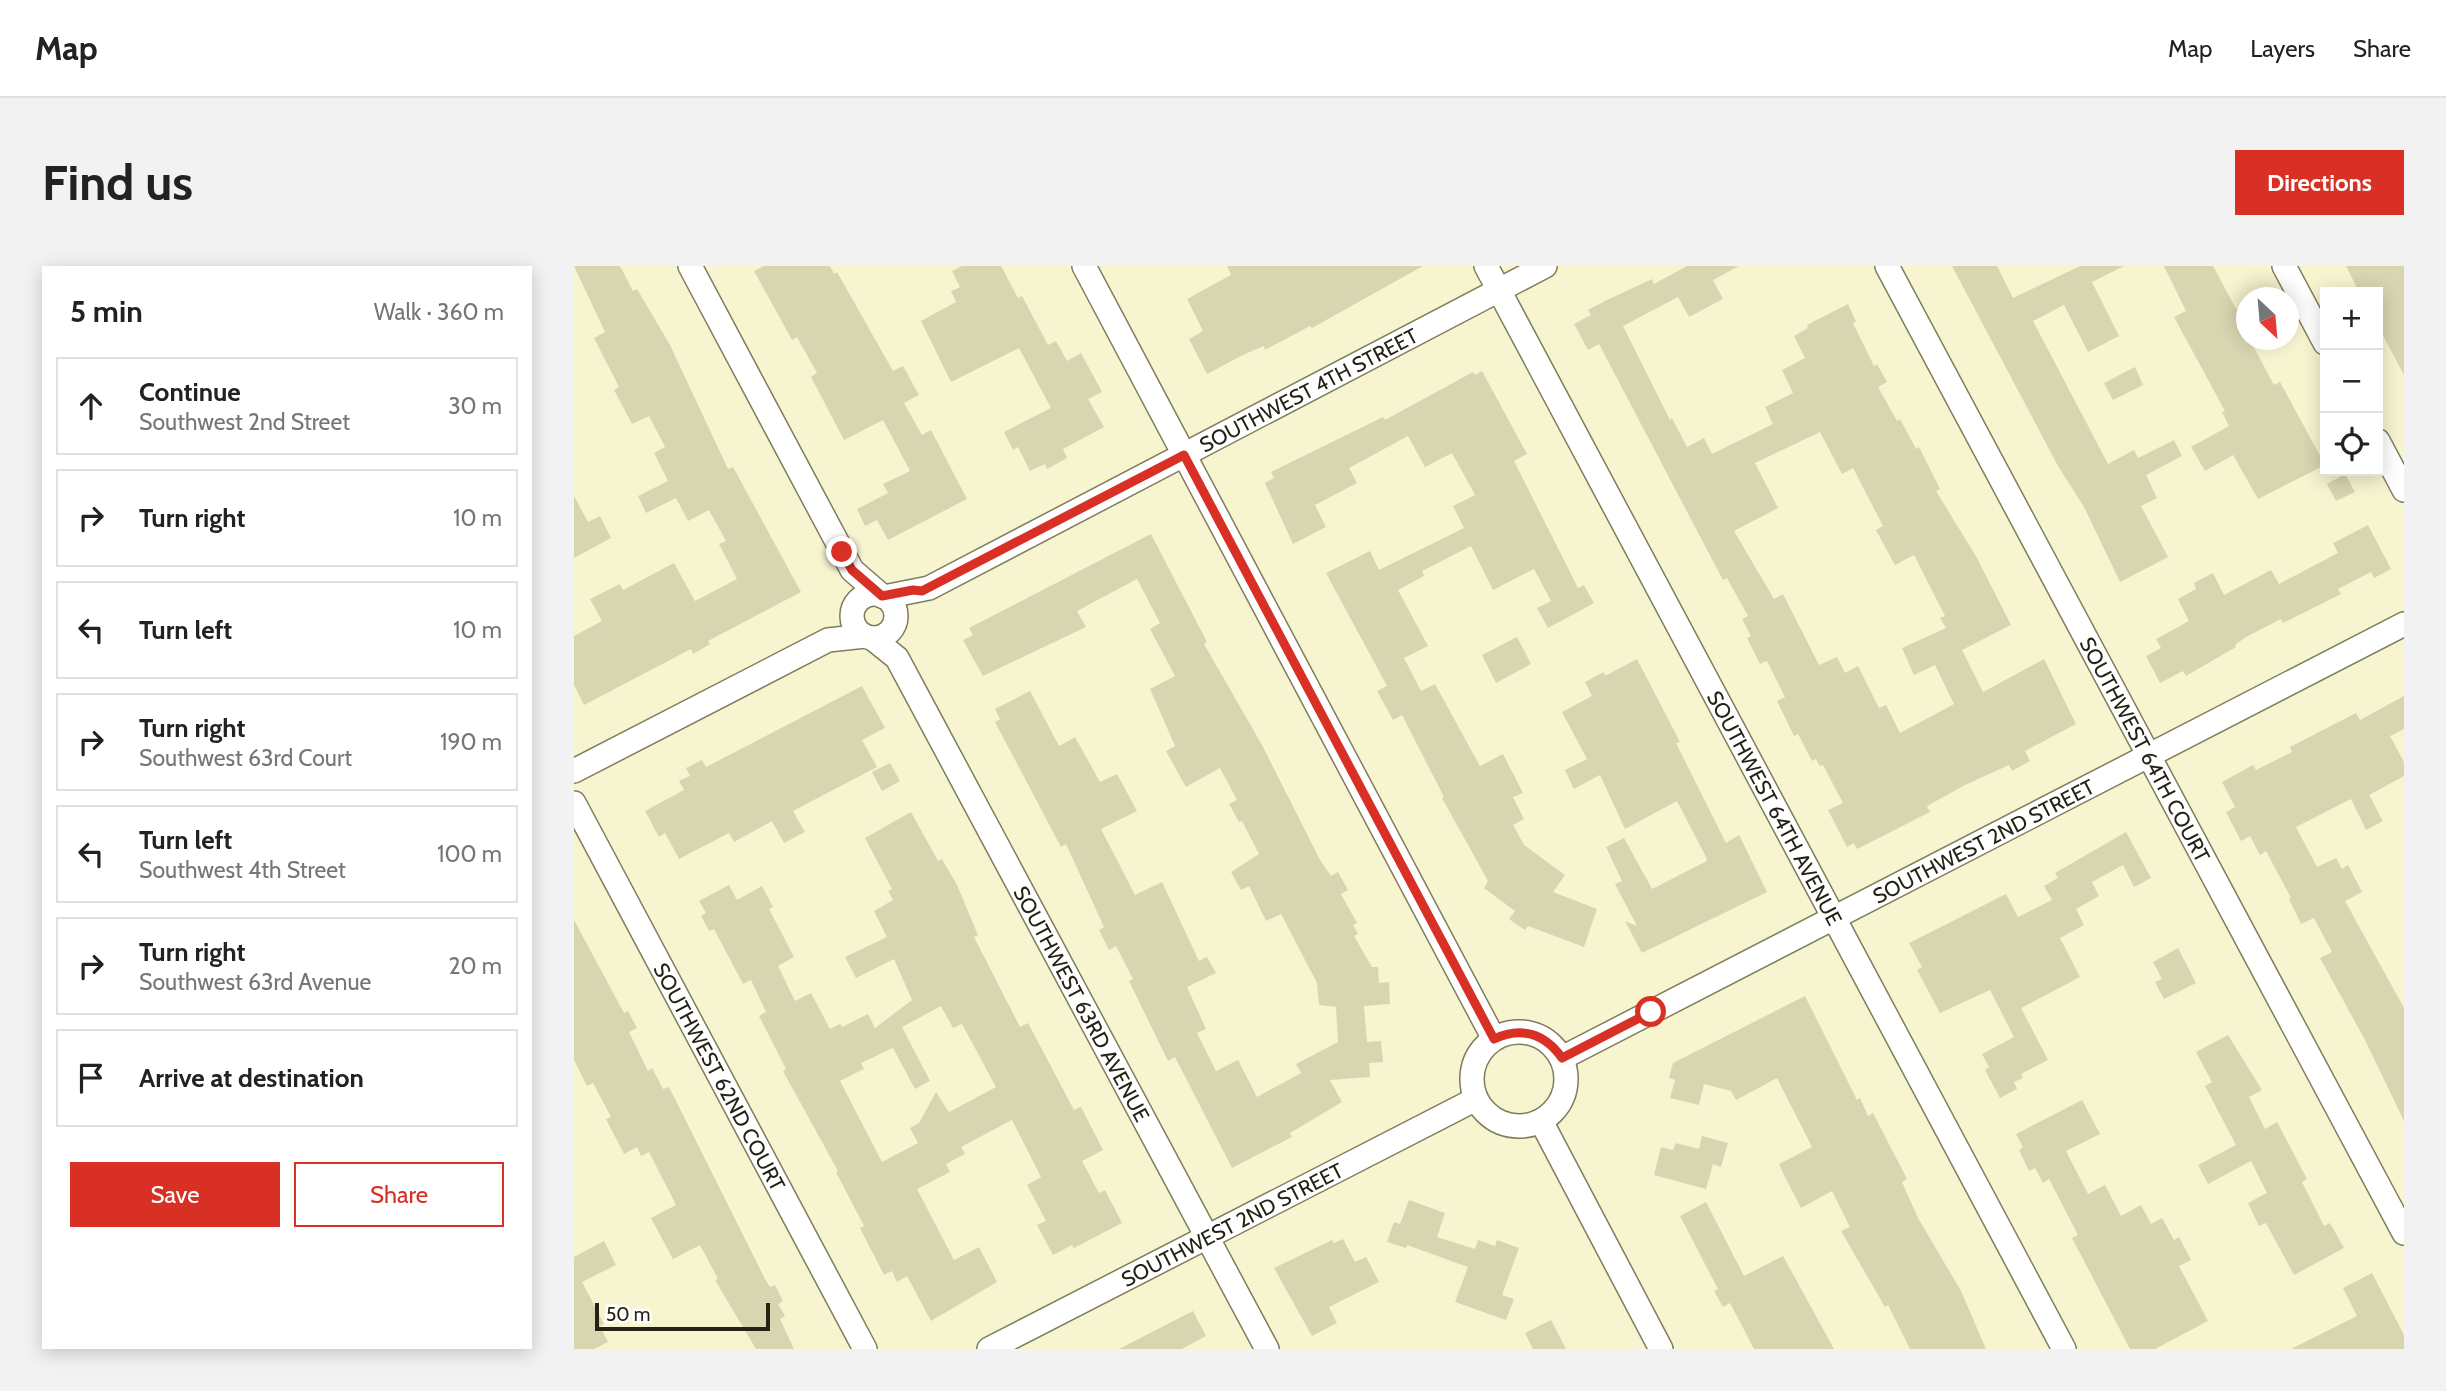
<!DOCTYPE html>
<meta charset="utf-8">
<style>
:root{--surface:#fff;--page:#f2f2f2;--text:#222;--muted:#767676;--line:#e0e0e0;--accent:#d93025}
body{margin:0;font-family:Cabin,sans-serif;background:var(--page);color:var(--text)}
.controls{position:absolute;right:21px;top:21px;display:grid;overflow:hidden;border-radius:0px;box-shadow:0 4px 18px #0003}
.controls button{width:63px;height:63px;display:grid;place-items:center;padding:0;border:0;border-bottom:2px solid var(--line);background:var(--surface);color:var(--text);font:35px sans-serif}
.compass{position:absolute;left:1662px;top:21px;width:63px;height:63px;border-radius:50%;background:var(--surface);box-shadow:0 4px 18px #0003;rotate:154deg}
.scale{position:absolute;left:21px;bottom:18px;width:175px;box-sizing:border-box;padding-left:7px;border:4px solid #232214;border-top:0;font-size:19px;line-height:24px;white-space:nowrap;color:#232214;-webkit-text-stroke:5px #fff;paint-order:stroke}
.stop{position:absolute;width:21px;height:21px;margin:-16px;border:5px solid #d93025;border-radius:50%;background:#fff}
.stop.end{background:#d93025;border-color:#fff;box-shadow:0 2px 7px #0008}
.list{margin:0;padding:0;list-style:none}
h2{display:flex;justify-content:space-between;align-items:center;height:91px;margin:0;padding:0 28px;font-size:30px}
h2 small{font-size:23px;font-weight:400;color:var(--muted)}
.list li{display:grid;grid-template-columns:46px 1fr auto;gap:21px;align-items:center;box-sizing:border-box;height:98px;margin:0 14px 14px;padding:0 14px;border:2px solid var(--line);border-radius:0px}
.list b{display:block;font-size:26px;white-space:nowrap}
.list p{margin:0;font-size:23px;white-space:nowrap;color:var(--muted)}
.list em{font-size:23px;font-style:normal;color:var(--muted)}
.actions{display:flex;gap:14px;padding:21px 28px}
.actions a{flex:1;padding:16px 0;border:2px solid var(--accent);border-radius:0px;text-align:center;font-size:24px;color:var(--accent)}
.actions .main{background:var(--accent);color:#fff}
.icon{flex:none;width:38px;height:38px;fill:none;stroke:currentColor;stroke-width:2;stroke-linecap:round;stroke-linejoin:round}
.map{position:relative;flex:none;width:1830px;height:1083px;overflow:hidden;border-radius:0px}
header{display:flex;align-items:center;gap:42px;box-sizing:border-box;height:98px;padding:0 35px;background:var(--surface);border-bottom:2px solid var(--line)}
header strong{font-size:33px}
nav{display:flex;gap:38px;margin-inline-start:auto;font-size:24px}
.intro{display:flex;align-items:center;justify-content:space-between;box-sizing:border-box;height:168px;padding:0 42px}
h1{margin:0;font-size:49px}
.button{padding:18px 32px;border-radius:0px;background:var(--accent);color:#fff;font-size:24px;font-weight:700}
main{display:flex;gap:42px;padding:0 42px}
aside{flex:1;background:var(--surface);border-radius:0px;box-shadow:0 4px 18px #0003}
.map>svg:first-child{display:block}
.building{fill:#d8d6b1;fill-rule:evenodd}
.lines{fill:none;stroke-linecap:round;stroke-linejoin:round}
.minor-casing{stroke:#7f7d5b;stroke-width:26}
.minor{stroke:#fff;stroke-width:23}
.route{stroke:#d93025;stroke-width:9}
.labels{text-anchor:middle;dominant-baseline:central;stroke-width:7;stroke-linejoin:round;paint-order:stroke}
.street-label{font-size:21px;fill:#232214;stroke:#fff}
</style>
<header>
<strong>Map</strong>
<nav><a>Map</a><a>Layers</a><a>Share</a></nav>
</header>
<div class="intro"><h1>Find us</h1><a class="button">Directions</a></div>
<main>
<aside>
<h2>5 min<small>Walk · 360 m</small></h2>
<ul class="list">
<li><svg class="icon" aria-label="ahead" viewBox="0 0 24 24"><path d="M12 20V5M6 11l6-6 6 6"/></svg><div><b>Continue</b><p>Southwest 2nd Street</p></div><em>30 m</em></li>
<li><svg class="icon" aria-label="right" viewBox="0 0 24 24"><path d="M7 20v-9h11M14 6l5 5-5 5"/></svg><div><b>Turn right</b></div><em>10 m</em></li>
<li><svg class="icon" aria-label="left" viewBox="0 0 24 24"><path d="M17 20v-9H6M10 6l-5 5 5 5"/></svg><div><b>Turn left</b></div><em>10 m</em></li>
<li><svg class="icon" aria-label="right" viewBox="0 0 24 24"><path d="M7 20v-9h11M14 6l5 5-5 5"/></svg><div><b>Turn right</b><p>Southwest 63rd Court</p></div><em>190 m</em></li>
<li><svg class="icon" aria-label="left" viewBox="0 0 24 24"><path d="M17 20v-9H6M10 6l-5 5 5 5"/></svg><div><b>Turn left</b><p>Southwest 4th Street</p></div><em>100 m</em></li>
<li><svg class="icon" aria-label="right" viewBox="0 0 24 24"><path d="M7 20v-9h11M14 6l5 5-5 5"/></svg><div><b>Turn right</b><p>Southwest 63rd Avenue</p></div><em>20 m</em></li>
<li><svg class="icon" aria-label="arrive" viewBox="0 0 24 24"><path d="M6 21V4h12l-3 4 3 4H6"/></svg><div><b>Arrive at destination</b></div></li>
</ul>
<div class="actions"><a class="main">Save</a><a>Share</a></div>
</aside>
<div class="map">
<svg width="1830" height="1083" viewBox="0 0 1830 1083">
<rect width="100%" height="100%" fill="#f7f5d0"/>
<!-- building -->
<g class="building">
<polygon points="0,0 46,0 59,25 63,23 96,79 154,203 159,201 227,326 134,375 136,378 119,388 117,383 10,439 0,419 0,370 28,355 16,333 46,318 49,324 100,297 121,335 163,313 145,278 152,275 135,244 114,255 102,232 72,247 64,230 94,215 80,187 91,181 75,150 58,158 40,124 45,121 20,72 31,66"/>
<polygon points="190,0 256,0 260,8 263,6 319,105 329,100 345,129 330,137 348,169 357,164 393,233 314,274 303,254 291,260 283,243 314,227 309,218 336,205 309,154 270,174 237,111 243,107 223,71 218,74 180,5"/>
<polygon points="388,0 427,0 444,32 448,30 474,79 482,75 493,95 507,87 528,126 514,133 530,161 489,183 493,192 473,203 471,198 456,205 444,181 439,184 430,166 477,142 445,82 377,116 347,55 382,36 377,25 386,21 378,5"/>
<polygon points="653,0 849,0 738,62 736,60 691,84 690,80 671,88 633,108 615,73 629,65 613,33 657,9"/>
<path d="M1113 0H1165L1139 14 1149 33 1115 51 1104 31 1049 60 1096 154 1098 152 1113 181 1130 172 1138 188 1199 158 1191 141 1219 127 1208 104 1231 92 1220 70 1234 62 1233 59 1274 38 1282 56 1279 57 1300 100 1303 98 1313 116 1304 121 1323 155 1326 153 1342 183 1345 181 1366 223 1362 225 1403 292 1437 359 1388 384 1409 426 1470 393 1502 458 1451 485 1456 495 1438 505 1435 499 1391 519 1353 540 1356 546 1283 583 1280 577 1273 581 1254 544 1269 537 1249 499 1246 500 1242 493 1238 495 1224 468 1220 470 1203 435 1211 431 1193 395 1186 398 1173 372 1177 370 1168 353 1174 350 1153 312 1149 314 1131 280 1025 78 1014 84 1000 58 1017 49 1014 44 1031 35 1078 13 1080 18ZM1246 166 1268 208 1279 202 1309 260 1302 264 1321 299 1340 289 1371 350 1366 352 1372 362 1328 382 1340 409 1361 399 1380 438 1326 467 1312 439 1305 442 1284 400 1271 407 1263 391 1245 399 1209 328 1200 333 1160 265 1204 242 1181 197Z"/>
<polygon points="1378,0 1423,0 1439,32 1506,0 1550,0 1518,16 1545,70 1514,86 1490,39 1459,55 1534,198 1560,184 1564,192 1600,174 1608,190 1572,209 1583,232 1567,240 1594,291 1546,316 1510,241 1484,200"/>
<polygon points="1590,0 1639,0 1662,43 1672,37 1672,74 1676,74 1700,119 1706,116 1751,199 1684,233 1659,189 1631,205 1617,181 1655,160 1648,146 1651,145 1600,51 1612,45"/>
<polygon points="1772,0 1830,0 1830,109 1804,60 1804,26 1785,26"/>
<polygon points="1561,101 1569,119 1539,134 1530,117"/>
<polygon points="908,105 953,188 940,195 1004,322 1010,319 1020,337 974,362 963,342 977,335 960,303 919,324 897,280 848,305 850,310 824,324 854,380 830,392 847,425 861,418 906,500 929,488 949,527 939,531 950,553 939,559 950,579 991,609 979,626 1023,643 1010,681 954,660 951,664 935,653 941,645 910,622 914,615 868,532 870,531 828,449 819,454 803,425 813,420 752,307 796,285 805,304 890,262 879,240 901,229 878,187 851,201 834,170 775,202 783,217 741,239 752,261 719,278 691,217 700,212 697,206 809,151 811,154 899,106 901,109"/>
<polygon points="1771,208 1781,226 1762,235 1753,218"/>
<polygon points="0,230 14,256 26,250 37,272 0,292"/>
<polygon points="1794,259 1817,303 1800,312 1797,306 1764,323 1767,328 1709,357 1707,353 1672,371 1661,379 1662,381 1612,410 1609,405 1586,417 1572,390 1587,382 1582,373 1615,355 1604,333 1622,323 1620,317 1639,307 1650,329 1697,304 1705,318 1764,287 1759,277"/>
<polygon points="577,268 633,376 630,378 688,479 746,594 757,610 764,606 774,624 767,628 783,657 779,659 784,668 780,670 798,701 804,701 805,717 815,716 816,738 790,740 793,776 807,775 809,796 795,797 796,811 756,814 768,836 716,867 718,871 658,902 601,791 594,795 555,715 559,713 542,680 535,684 525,664 530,661 492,578 487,581 421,456 426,453 421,443 456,425 485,480 501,471 526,516 543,508 563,545 527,563 561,629 588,616 625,695 633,691 642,707 613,721 632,763 623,767 642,805 664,794 683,831 727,807 722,798 764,776 762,741 745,739 743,717 707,648 692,655 675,620 667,624 657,606 685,588 668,555 665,556 655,538 663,534 646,502 612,521 592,485 601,480 576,423 601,410 576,363 586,357 563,313 503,345 512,361 409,410 389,374 399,369 395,362"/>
<polygon points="943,371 957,398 922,417 908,389"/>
<polygon points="1063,393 1106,476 1102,477 1152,577 1165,569 1193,626 1068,687 1051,655 1063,660 1041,618 1048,615 1032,581 1050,572 1078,623 1133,595 1132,591 1103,535 1051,563 1026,509 1000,523 991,504 1013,493 988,446 1018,430 1011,416 1030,406 1031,410"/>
<polygon points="288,420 311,462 288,474 303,501 219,545 231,566 210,577 198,555 160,576 155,567 105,593 91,567 85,571 71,545 110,524 105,515 116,510 112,502 128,494 132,501"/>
<polygon points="1830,430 1830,463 1816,470 1830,496 1830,510 1795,529 1809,555 1792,564 1777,533 1722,561 1743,601 1762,592 1768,603 1774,599 1788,626 1771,635 1830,742 1830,855 1791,774 1746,692 1758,686 1740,652 1727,658 1715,633 1717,632 1692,585 1686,589 1676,570 1667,575 1652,546 1661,541 1648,516 1679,499 1682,504 1718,486 1716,481 1782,447 1786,454"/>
<polygon points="316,497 326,515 308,525 298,506"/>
<path d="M337 546 364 595 368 593 383 619 404 669 400 671 446 761 454 757 500 844 507 841 529 884 508 895 525 927 531 924 548 957 500 982 498 979 479 989 463 959 472 955 453 919 467 911 438 854 387 881 391 888 372 898 376 906 343 923 380 994 405 981 423 1016 357 1055 333 1010 323 1016 318 1005 310 1009 286 962 290 960 262 906 264 905 209 805 212 803 185 750 192 746 177 714 169 718 140 663 135 665 127 650 132 647 125 635 155 619 163 634 188 620 199 641 195 643 220 691 204 700 221 735 237 727 256 763 266 758 268 761 294 748 301 762 338 734 320 693 282 712 271 691 313 671 300 645 319 634 314 625 318 623 291 572ZM367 740 379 762 388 758 422 821 375 846 362 826 345 857 336 862 344 877 308 896 266 815 290 803 287 797 319 782 341 823 356 815 328 761Z"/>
<polygon points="1552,566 1577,612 1560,621 1549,599 1518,616 1525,630 1502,643 1510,659 1486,672 1506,711 1447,742 1474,794 1447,808 1449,812 1440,816 1443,823 1426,832 1411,804 1415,801 1408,788 1440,771 1416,724 1366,747 1343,704 1348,701 1335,677 1432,628 1444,651 1478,634 1470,620 1484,612 1481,607"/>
<polygon points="0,654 50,747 54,745 63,762 55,766 74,805 78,802 89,823 95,821 191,1013 196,1021 201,1019 209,1035 204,1038 211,1050 206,1053 220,1083 182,1083 141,1014 144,1013 126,979 99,993 77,952 102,939 75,886 67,890 63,881 50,888 32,853 37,851 19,817 13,820 0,794"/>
<polygon points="1604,682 1622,717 1590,733 1581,716 1588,713 1579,696"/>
<polygon points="1231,730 1283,834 1286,832 1294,850 1299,847 1333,913 1328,916 1344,952 1387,1025 1412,1083 1336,1083 1314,1039 1311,1041 1267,965 1276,961 1258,925 1227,942 1210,909 1205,898 1238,881 1203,812 1162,834 1157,825 1130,818 1125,839 1096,832 1101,814 1095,812 1099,797"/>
<polygon points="1654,769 1688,824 1675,831 1691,863 1703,856 1733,913 1728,916 1750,960 1756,957 1770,982 1720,1009 1692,957 1685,960 1674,937 1693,927 1677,895 1634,918 1624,899 1662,879 1631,820 1638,816 1622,786"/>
<polygon points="1508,834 1526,868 1492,885 1514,928 1531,919 1547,950 1567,939 1577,958 1588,952 1600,974 1605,971 1617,994 1605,1000 1634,1055 1581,1083 1556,1083 1498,972 1504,969 1475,913 1469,917 1461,902 1455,905 1445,884 1449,881 1442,868"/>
<polygon points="1128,870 1154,877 1147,901 1139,898 1132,923 1080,909 1087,881 1099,884 1102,877 1125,883"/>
<polygon points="835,934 871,947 863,971 901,983 904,974 921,980 923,974 945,982 928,1029 940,1033 932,1054 881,1036 894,1001 833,979 832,982 813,976 820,956 826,958"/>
<polygon points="1132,936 1170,1010 1209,990 1260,1083 1180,1083 1156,1037 1149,1041 1140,1025 1144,1023 1106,950"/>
<polygon points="769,973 781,996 792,991 805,1016 755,1041 763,1057 738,1070 700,1002 758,974 760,977"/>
<polygon points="30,975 42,999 8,1016 30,1058 26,1060 34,1076 20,1083 0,1083 0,991"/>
<polygon points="1798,1007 1830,1069 1830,1083 1717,1083 1783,1050 1769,1022"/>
<polygon points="619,1045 632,1070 608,1083 545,1083"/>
<polygon points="977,1054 992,1083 959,1083 951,1067"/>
</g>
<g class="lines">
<defs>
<g id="minor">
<polyline points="116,0 278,304 308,330"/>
<polyline points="510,0 920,773"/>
<path id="s1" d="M912 0 1490 1083"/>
<path id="s2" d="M1313 0 1830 967"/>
<polyline points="1710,0 1751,77"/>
<polyline points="1804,175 1830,224"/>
<circle cx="300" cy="350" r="22"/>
<path id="s3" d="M310 331 355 322 971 0"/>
<path id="s4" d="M298 372 323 392 693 1083"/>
<polyline points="0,505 254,374 291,370"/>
<path id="s5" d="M0 537 291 1083"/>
<circle cx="945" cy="813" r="47"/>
<path id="s6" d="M988 792 1830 358"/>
<polyline points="967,855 1087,1083"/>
<path id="s7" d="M415 1083 902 833"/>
</g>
</defs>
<!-- minor casing -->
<use href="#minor" class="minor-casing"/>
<!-- minor -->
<use href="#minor" class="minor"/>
</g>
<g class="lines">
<!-- route -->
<path class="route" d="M268 286 278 304 308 330 339 324 348 325 610 189 920 773C948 760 971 768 988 792L1077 746"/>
</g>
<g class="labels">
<!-- street labels -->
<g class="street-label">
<text stroke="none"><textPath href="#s3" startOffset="474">SOUTHWEST 4TH STREET</textPath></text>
<text stroke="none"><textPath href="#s2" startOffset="548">SOUTHWEST 64TH COURT</textPath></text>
<text stroke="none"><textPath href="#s1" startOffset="614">SOUTHWEST 64TH AVENUE</textPath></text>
<text stroke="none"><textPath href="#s6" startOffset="474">SOUTHWEST 2ND STREET</textPath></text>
<text stroke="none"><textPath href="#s4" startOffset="424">SOUTHWEST 63RD AVENUE</textPath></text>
<text stroke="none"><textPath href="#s5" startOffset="310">SOUTHWEST 62ND COURT</textPath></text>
<text stroke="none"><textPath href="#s7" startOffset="273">SOUTHWEST 2ND STREET</textPath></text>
</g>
</g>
</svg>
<div class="controls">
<button>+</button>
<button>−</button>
<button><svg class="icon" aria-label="locate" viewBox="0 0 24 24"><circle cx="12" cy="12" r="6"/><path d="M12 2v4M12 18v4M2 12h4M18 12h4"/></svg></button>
</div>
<svg class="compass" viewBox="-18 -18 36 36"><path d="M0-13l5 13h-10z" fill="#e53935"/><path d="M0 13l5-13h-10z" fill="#767676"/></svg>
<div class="scale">50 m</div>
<div class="stop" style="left:1077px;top:746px"></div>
<div class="stop end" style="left:268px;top:286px"></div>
</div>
</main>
